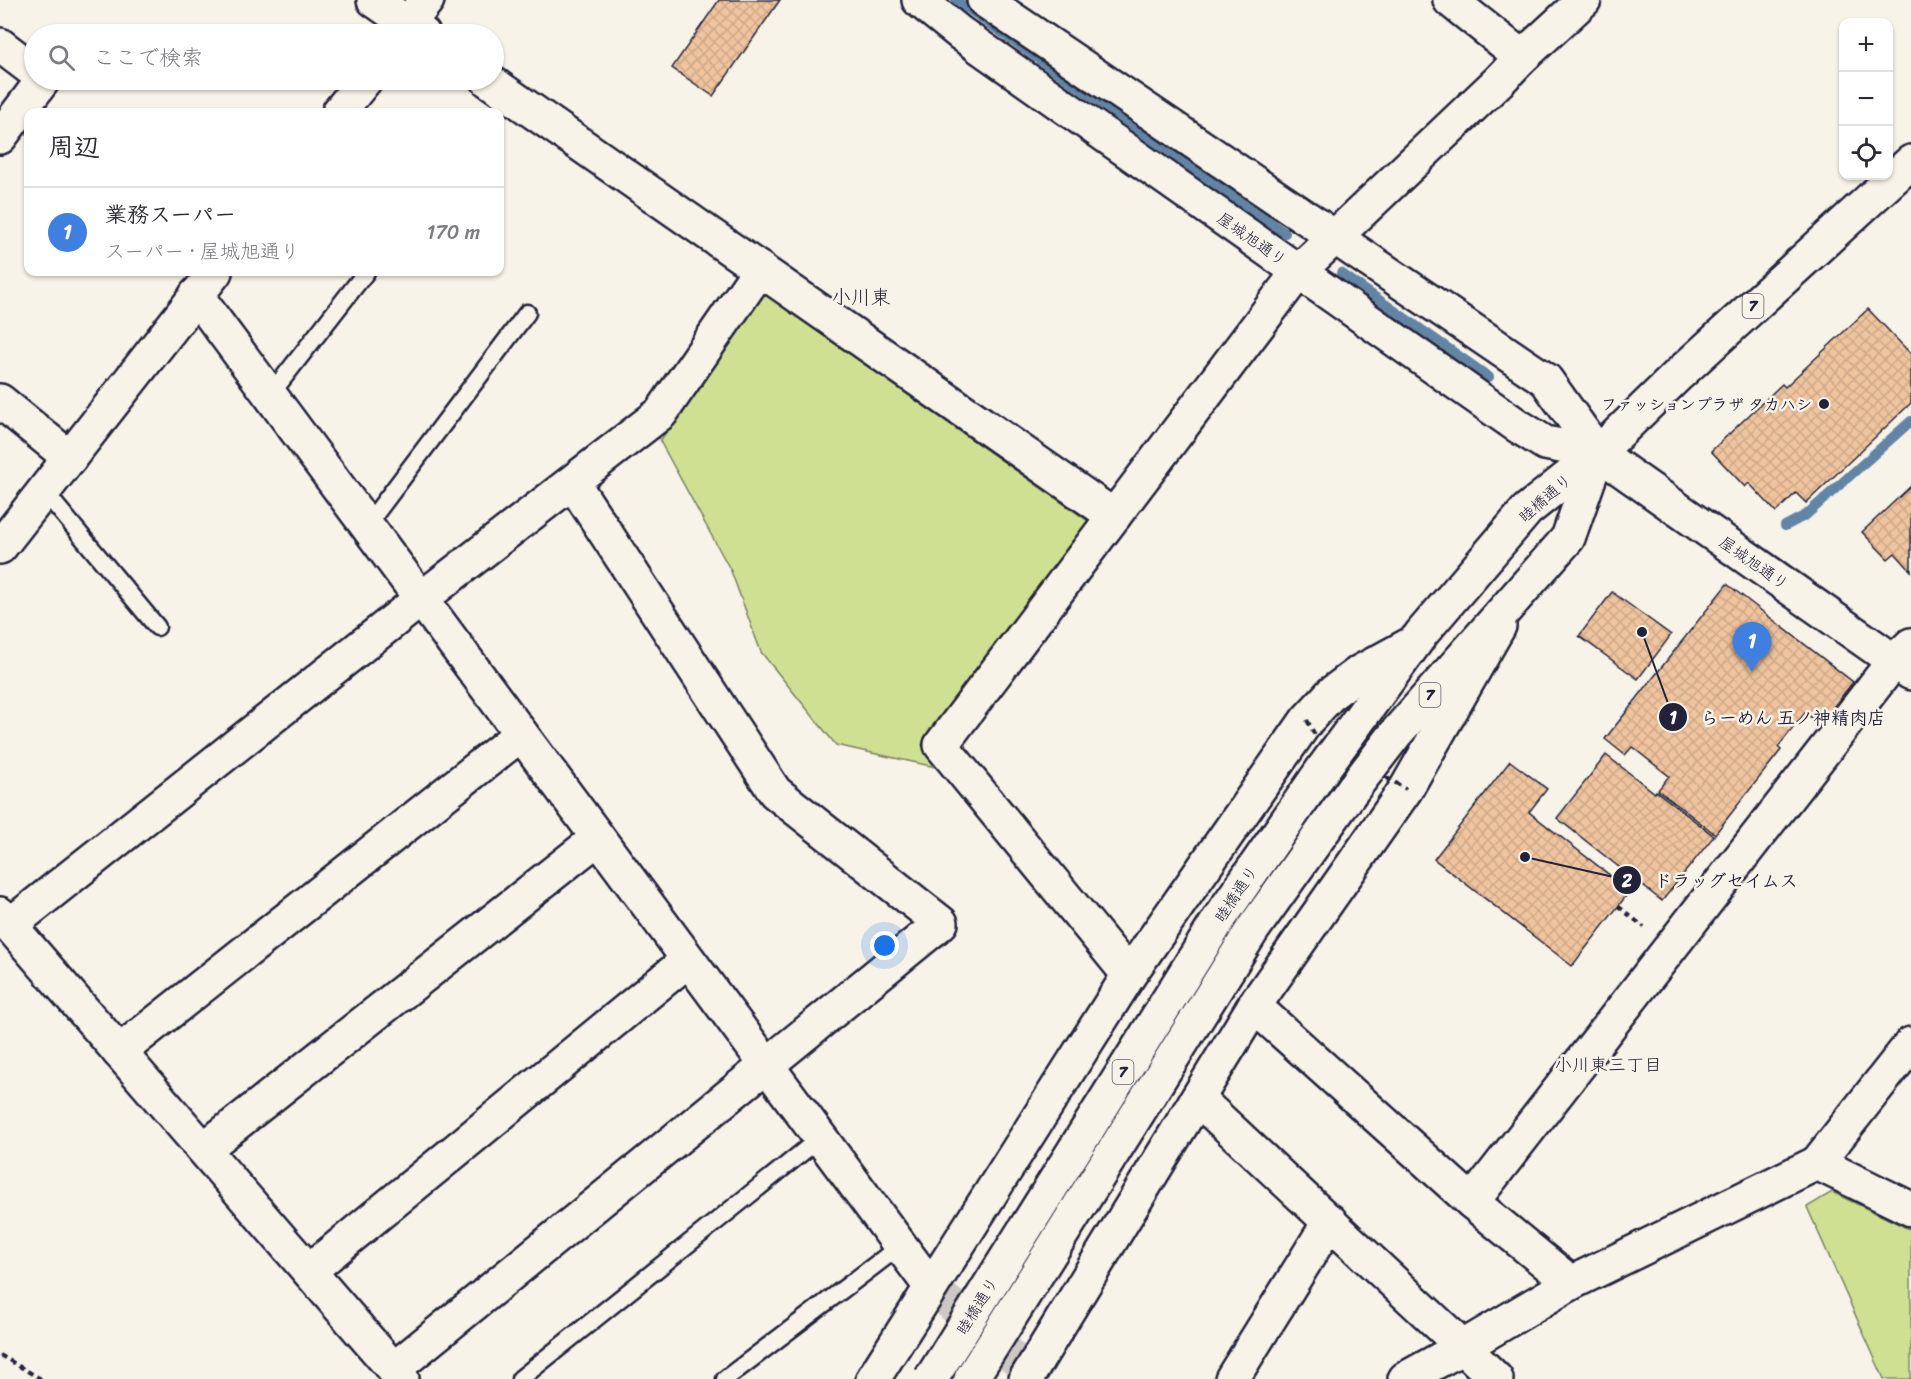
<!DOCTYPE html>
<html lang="ja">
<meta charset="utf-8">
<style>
:root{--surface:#fff;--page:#f7f7f7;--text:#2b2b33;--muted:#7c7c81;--line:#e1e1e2;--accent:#22223b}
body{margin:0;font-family:Sriracha,"Klee One",sans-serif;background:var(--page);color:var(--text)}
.controls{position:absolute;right:18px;top:18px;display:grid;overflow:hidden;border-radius:12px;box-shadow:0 2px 4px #0004}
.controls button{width:54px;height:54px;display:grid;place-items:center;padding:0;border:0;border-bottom:2px solid var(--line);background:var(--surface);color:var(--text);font:30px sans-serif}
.you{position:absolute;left:885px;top:946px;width:21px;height:21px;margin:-15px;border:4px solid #fff;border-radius:50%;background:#1a73e8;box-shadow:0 0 0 9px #1a73e833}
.badge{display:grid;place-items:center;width:39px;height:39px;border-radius:50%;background:var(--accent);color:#fff;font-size:20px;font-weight:700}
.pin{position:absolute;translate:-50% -50px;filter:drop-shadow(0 2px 3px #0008)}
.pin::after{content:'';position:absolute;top:32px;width:21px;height:18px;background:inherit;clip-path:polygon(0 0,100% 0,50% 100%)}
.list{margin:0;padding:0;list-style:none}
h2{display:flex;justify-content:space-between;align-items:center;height:78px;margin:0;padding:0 24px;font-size:26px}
h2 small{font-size:20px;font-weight:400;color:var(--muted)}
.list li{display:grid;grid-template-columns:39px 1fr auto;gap:18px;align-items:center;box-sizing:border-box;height:90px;padding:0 24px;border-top:2px solid var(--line)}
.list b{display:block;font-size:22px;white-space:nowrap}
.list p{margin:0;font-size:20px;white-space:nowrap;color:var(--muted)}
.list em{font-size:20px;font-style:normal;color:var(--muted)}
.icon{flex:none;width:33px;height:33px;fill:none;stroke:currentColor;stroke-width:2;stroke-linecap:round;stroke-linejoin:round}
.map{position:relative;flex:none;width:1911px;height:1379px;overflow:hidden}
.search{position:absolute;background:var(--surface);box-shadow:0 2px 4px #0004;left:24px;top:24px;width:480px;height:66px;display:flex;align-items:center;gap:15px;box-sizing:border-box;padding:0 21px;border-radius:33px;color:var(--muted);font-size:22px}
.panel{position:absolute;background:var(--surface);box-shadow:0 2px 4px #0004;left:24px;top:108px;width:480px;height:168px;border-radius:12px}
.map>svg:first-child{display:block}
.park{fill:#d0e093;stroke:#798167;stroke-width:1.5}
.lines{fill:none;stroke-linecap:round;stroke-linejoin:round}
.stream{stroke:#6284a5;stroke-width:10}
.building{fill:url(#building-cross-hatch);stroke:#22223b;stroke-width:1.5}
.minor-tunnel{stroke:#ccc9c5;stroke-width:33;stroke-dasharray:33 16;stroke-linecap:butt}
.service-casing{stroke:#22223b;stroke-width:21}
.minor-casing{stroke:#22223b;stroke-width:38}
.tertiary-casing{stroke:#22223b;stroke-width:38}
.primary-casing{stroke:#22223b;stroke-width:38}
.path{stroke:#22223b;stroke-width:4;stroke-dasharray:6 4.5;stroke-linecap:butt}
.service{stroke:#f7f3e8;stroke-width:16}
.minor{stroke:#f7f3e8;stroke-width:33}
.tertiary{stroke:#f7f3e8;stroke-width:33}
.primary{stroke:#f7f3e8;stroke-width:33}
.primary-bridge-casing{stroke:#22223b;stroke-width:38;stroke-linecap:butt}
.path-bridge{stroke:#22223b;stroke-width:4;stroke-dasharray:6 4.5;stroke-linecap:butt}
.primary-bridge{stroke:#f7f3e8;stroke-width:33}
.poi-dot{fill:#22223b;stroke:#f7f3e8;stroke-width:2}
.labels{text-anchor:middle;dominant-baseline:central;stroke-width:5;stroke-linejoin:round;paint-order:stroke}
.shield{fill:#f7f3e8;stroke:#62616f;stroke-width:1.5}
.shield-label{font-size:15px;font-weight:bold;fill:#22223b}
.street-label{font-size:16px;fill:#22223b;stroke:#f7f3e8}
.poi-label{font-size:16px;font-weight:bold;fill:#22223b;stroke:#f7f3e8;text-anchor:end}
.neighbourhood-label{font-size:18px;fill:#22223b;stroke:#f7f3e8}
.quarter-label{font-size:20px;fill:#22223b;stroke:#f7f3e8}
.leader{fill:none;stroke:#22223b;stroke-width:2}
.callout-dot{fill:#22223b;stroke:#f7f3e8;stroke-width:2}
.mark-label{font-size:18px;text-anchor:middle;font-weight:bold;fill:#fff}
.callout-label{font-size:18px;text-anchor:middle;font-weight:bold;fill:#22223b;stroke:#f7f3e8;stroke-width:5;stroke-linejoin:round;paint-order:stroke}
</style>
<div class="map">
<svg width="1911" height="1379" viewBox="0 0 1911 1379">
<defs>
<pattern id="building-cross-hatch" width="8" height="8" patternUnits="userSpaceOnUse" patternTransform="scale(1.5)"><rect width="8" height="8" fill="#efc49e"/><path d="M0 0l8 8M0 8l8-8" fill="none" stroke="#cda889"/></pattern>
</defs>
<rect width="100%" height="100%" fill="#f7f3e8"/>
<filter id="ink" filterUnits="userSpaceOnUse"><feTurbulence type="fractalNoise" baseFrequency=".0167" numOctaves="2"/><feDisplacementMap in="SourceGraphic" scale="12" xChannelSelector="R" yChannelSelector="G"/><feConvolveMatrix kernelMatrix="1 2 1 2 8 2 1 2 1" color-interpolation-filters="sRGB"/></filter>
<g filter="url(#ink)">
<!-- park -->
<g class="park">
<polygon points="763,293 1088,521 922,745 940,768 836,745 761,652 731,571 660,441"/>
<polygon points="1832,1192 1911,1230 1911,1379 1884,1379 1807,1207"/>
</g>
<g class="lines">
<!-- stream -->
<g class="stream">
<polyline points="956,0 1285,233"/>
<polyline points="1341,273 1489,377"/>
<polyline points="1785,526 1806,515 1911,421"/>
</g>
</g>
<!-- building -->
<g class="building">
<polygon points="719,0 780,0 713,96 672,68"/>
<polygon points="1868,309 1911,354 1911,403 1806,503 1796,493 1776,512 1749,483 1745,487 1711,451 1782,384 1785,387"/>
<polygon points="1911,486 1911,571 1895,553 1888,559 1862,532"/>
<polygon points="1727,584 1853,682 1820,724 1805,713 1778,747 1781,750 1715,834 1658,790 1669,776 1632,747 1625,755 1605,739"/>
<polygon points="1612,592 1671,635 1638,679 1579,636"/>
<polygon points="1606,755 1655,793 1656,791 1714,836 1662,901 1557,818"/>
<polygon points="1510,761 1547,789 1529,812 1630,891 1572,966 1434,859"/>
</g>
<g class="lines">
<!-- minor-tunnel -->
<polyline class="minor-tunnel" points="931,1287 1031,1373"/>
<defs>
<g id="service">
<polyline points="270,395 366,272"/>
<polyline points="44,491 157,627"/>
<polyline points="367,525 527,313"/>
<polyline points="520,1379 820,1138"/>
<polyline points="725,1379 900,1246"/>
</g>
<g id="minor">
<polyline points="374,0 423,34"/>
<polyline points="1450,0 1522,57"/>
<polyline points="400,34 427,0"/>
<polyline points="0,45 34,71"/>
<polyline points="488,80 1114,516"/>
<polyline points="339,112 365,80"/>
<polyline points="0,137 43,80"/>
<polyline points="196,295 931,1287"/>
<polyline points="0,401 70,458"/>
<polyline points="0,547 215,272"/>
<polyline points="0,914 402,1379"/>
<polyline points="10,925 421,599 661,413 760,269"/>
<polyline points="1129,975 941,745 1299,271 1500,80 1522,57 1584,0"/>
<polyline points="1254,1006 1472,1202 1894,661 1911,645"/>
<polyline points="119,1052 521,734"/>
<polyline points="1198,1099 1463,1347 1571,1283 1817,1163 1911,1209"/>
<polyline points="204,1149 598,838"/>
<polyline points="1817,1163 1911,1044"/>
<polyline points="1472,1202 1571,1283"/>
<polyline points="309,1271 688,960"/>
<polyline points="394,1369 941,923 775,792 573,483"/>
<polyline points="873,1379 1129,975 1307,720 1332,693 1360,672 1415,642"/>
<polyline points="1026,1379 1254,1006 1406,789 1499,626"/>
<polyline points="1232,1379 1330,1221"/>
<polyline points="1405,1379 1463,1347 1496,1379"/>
</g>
<g id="tertiary">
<polyline points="919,0 960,33 1515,424 1545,443 1598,453"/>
<polyline points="984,0 1546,380 1598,453 1911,673"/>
</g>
<g id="primary">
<polyline points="1323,769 1422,633 1527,510 1598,453 1678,375 1911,162"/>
<polyline points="1353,789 1397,732 1568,538 1598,453"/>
</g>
</defs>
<!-- service casing -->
<use href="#service" class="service-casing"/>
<!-- minor casing -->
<use href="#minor" class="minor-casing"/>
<!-- tertiary casing -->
<use href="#tertiary" class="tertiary-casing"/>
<!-- primary casing -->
<use href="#primary" class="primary-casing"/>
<!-- path -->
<g class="path">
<polyline points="1618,906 1644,927"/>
<polyline points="0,1355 41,1379"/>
</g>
<!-- service -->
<use href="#service" class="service"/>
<!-- minor -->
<use href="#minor" class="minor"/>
<!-- tertiary -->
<use href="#tertiary" class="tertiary"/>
<!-- primary -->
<use href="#primary" class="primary"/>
<defs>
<g id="primary-bridge">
<polyline points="931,1379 1221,916 1323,769"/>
<polyline points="971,1379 1253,929 1353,789"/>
</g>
</defs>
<!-- primary-bridge casing -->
<use href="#primary-bridge" class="primary-bridge-casing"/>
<!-- path-bridge -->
<g class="path-bridge">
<polyline points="1307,720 1315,735"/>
<polyline points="1386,779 1387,778 1406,789"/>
</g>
<!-- primary-bridge -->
<use href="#primary-bridge" class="primary-bridge"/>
</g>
</g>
<!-- markers -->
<circle class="poi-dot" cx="1824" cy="404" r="6"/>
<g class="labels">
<!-- shield labels -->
<g class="shield">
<rect x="1742.5" y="294" width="21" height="24" rx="4.5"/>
<rect x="1419.5" y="683" width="21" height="24" rx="4.5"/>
<rect x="1112.5" y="1060" width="21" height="24" rx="4.5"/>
</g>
<g class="shield-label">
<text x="1753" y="306">7</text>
<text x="1430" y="695">7</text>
<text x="1123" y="1072">7</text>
</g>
<!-- street labels -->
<g class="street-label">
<text transform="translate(1252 239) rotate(35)">屋城旭通り</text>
<text transform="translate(1545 498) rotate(-41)">睦橋通り</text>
<text transform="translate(1754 563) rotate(35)">屋城旭通り</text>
<text transform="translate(1236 894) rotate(-56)">睦橋通り</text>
<text transform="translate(977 1306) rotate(-58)">睦橋通り</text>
</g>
<!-- poi labels -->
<g class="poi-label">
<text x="1812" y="404">ファッションプラザ タカハシ</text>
</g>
<!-- neighbourhood labels -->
<g class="neighbourhood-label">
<text x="1608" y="1065">小川東三丁目</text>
</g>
<!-- quarter labels -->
<g class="quarter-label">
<text x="861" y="297">小川東</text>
</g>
</g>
<!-- callouts -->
<path class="leader" d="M1642 632L1673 717M1525 857L1627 880"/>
<g class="callout-dot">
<circle cx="1642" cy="632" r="6"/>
<circle cx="1525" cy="857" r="6"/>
<circle cx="1673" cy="717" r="15"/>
<circle cx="1627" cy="880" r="15"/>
</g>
<g class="mark-label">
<text x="1673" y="724">1</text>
<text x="1627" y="887">2</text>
</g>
<g class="callout-label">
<text x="1793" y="724">らーめん 五ノ神精肉店</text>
<text x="1726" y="887">ドラッグセイムス</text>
</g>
</svg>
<div class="controls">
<button>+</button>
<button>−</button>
<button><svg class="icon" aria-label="locate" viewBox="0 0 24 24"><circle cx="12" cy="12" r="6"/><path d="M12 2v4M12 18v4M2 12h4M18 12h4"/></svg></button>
</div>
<div class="you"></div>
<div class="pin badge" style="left:1752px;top:672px;background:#3f7fe0">1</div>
<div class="search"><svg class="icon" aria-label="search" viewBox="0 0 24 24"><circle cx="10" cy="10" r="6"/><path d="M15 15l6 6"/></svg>ここで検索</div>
<section class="panel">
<h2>周辺<small></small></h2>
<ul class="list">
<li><span class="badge" style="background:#3f7fe0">1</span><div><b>業務スーパー</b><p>スーパー · 屋城旭通り</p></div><em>170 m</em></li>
</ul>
</section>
</div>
